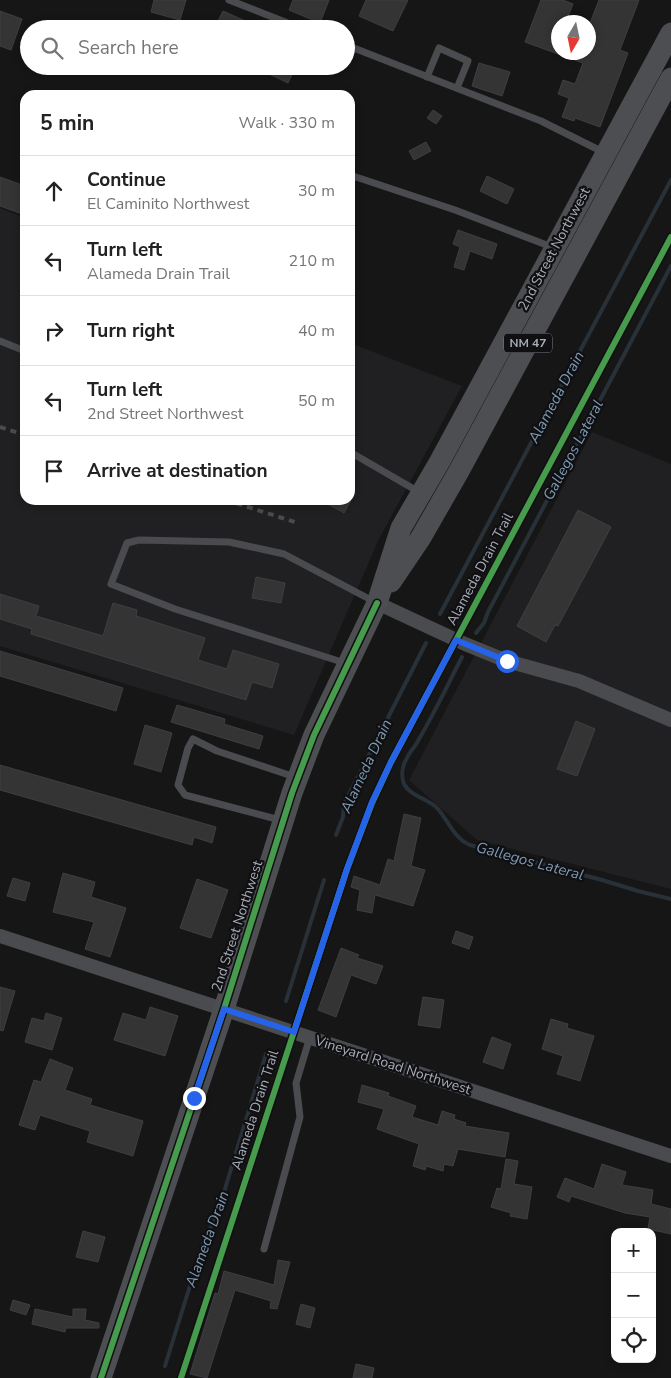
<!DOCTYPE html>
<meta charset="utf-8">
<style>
:root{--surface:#fff;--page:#f2f2f2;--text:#222;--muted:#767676;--line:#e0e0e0}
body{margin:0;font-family:"Nunito Sans",sans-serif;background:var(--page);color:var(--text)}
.controls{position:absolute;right:15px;bottom:15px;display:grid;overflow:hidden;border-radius:10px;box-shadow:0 2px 8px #0003}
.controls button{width:45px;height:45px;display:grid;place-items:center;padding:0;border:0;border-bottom:1px solid var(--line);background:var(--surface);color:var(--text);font:25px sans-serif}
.compass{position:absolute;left:551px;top:15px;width:45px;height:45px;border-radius:50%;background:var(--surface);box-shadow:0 2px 8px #0003;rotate:189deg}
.stop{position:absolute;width:15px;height:15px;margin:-11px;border:4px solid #2563eb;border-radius:50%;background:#fff}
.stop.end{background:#2563eb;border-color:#fff;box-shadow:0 1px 5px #0008}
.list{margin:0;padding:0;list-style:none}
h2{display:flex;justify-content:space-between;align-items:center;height:65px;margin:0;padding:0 20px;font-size:21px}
h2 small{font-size:16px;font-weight:400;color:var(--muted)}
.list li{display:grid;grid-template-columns:32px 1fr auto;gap:15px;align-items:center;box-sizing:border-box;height:70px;padding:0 20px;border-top:1px solid var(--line)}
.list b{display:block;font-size:19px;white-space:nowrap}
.list p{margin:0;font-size:16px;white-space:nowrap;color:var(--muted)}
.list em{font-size:16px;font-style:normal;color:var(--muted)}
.icon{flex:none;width:28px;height:28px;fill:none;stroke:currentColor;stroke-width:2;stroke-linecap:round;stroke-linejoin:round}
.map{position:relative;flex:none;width:671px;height:1378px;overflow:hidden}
.search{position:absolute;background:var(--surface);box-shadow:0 2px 8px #0003;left:20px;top:20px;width:335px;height:55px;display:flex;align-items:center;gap:12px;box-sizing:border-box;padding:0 18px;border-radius:28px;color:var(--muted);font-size:19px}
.panel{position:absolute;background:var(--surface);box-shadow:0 2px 8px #0003;left:20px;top:90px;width:335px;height:415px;border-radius:15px}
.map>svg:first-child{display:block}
.built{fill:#202022}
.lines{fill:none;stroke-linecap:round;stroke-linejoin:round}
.stream{stroke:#293138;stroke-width:4}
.building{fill:#343435;stroke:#3e3f42}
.lane{stroke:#4a4b4f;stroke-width:7}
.street{stroke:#4a4b4f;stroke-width:14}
.primary{stroke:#4c4e51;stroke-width:21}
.rail{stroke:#4a4b4e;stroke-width:4;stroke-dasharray:6 5;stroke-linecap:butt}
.cycleway-casing{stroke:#101012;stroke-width:9}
.cycleway{stroke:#469c4c;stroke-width:6}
.route{stroke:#2563eb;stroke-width:6}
.labels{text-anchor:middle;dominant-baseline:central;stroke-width:4.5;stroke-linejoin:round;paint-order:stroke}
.shield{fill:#101012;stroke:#7a7d86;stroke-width:1}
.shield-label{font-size:12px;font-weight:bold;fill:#a7acb8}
.street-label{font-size:14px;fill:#a7acb8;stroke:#101012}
.water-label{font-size:15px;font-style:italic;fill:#7d9ab3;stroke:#101012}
</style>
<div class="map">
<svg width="671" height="1378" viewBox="0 0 671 1378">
<rect width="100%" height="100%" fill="#161616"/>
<!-- built -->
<g class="built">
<polygon points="0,208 25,218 25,500 350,500 350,343 462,386 378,541 294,735 0,646"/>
<polygon points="592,432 671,464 671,889 477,840 409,780"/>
</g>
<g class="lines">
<!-- stream -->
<g class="stream">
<polyline points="440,614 671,180"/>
<polyline points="476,633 484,623 488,612 671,266"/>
<path d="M462 657C448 684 435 712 419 739 416 746 410 751 407 758 402 766 401 776 404 784 410 796 429 799 438 809 449 822 454 838 470 845L602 880 638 891 671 899"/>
<polyline points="336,835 343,817 344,804 426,643"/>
<polyline points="286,1001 324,880"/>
<polyline points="165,1366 204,1241 218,1212 266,1054"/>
</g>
</g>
<!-- building -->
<g class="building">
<polygon points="154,0 186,0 180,20 151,12"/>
<polygon points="293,0 329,0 320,23 289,10"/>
<polygon points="366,0 408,0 393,31 359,16"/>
<polygon points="541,0 563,0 573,4 566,22 558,22 558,52 588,52 588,28 599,0 639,0 620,50 628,53 600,127 575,118 574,121 562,117 569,98 558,94 563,80 575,84 583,63 525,42"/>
<polygon points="0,11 22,19 11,50 0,46"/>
<polygon points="223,11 263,29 214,29"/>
<polygon points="479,63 510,72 502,96 472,86"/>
<polygon points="252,66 296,66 288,83"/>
<polygon points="433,110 442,116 436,124 427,118"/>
<polygon points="426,142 431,151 414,160 409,151"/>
<polygon points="487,176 514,189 507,204 480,191"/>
<polygon points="0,177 25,186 25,215 0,206"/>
<polygon points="458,230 497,244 492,259 470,251 464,270 454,267 460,247 453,244"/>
<polygon points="321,500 351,500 344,513"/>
<polygon points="578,510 611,527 558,626 555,625 546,642 517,626"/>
<polygon points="256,577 285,583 281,603 252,598"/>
<polygon points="0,594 39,606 36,616 103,636 113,603 137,610 136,616 205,638 198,660 227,669 233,650 279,664 272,688 252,682 246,700 31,634 32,629 0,619"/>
<polygon points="0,651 123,688 116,711 0,676"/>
<polygon points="177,705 225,719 224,724 263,736 259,749 171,722"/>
<polygon points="576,721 595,729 577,776 557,769"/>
<polygon points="145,725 172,733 161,772 134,764"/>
<polygon points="0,765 216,827 212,843 194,837 192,845 0,790"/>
<polygon points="404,814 421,818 411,866 425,870 413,906 375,895 372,913 357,910 360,890 351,887 354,876 380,885 388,859 394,861"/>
<polygon points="63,873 95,882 91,897 126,908 110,957 85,949 94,922 53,912"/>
<polygon points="13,878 30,883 25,901 7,896"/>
<polygon points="197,879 228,890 211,938 180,928"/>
<polygon points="456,931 473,937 469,949 452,943"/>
<polygon points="341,948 359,955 357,958 383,966 376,984 351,975 336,1017 318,1010"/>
<polygon points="0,987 15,991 3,1031 0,1030"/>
<polygon points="423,997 444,1000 440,1028 418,1025"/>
<polygon points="150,1007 178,1016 165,1056 114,1040 123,1013 146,1020"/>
<polygon points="46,1013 62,1018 52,1050 25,1042 32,1018 44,1021"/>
<polygon points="551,1019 568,1024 567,1028 594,1036 580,1081 557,1074 563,1056 542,1049"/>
<polygon points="492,1037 511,1044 503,1069 483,1062"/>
<polygon points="50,1059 73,1068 65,1090 92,1099 90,1105 143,1121 133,1156 87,1142 90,1131 40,1115 35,1130 19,1125 34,1080 41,1082"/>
<polygon points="362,1085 389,1093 388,1096 416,1106 412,1117 438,1125 442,1111 455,1115 454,1119 466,1123 465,1126 509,1133 505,1157 458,1149 453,1166 444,1164 443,1171 426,1166 425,1170 413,1166 419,1144 377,1129 384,1109 358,1102"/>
<polygon points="506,1159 518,1161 514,1184 532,1187 527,1219 510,1216 511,1213 491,1207 497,1188 501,1189"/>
<polygon points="602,1164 626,1172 622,1185 653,1190 651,1204 671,1209 671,1234 648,1229 650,1217 625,1213 571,1196 569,1202 557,1197 565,1178 594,1189"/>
<polygon points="83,1231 105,1237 98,1262 76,1257"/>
<polygon points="278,1260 290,1262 277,1309 270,1308 271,1301 235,1290 207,1378 190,1374 215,1293 218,1294 224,1271 274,1285"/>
<polygon points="13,1300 30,1305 26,1315 10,1310"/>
<polygon points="301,1304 315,1308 310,1328 296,1324"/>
<polygon points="35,1309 73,1317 73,1309 86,1309 85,1320 99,1323 99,1328 66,1328 65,1332 32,1324"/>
<polygon points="356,1364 374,1368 372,1378 353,1378"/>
</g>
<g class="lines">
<!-- lane -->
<g class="lane">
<polyline points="229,0 303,29"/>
<polyline points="346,45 541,121 603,152"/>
<polyline points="427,77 439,48 468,61 457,88"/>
<polyline points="350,175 455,210 552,247"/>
<polyline points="0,341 25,351"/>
<polyline points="350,452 419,492"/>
<polyline points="345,663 175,609 111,584 127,543 139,540 229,542 284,554 375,602"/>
<polyline points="280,820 185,795 178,785 188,748 193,739 217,751 295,777"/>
<polyline points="264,1249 300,1117 296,1083 310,1037"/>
</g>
<!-- street -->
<g class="street">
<polyline points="377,603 465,644 507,661 579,681 671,720"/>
<polyline points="0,936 671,1156"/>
</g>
<!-- primary -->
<g class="primary">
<polyline points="391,582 420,539 459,471 671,78"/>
<polyline points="101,1378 224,1009 292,793 314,735 377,603 401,528 440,461 671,33"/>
</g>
<!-- rail -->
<g class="rail">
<polyline points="0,427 25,435"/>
<polyline points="226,500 298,523"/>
</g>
<defs>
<g id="cycleway">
<polyline points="101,1378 224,1009 292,793 314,735 377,603"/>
<polyline points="181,1378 347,869 372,803 391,762 671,237"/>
</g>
</defs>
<!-- cycleway casing -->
<use href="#cycleway" class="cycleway-casing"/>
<!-- cycleway -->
<use href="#cycleway" class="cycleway"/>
</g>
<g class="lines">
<!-- route -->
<polyline class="route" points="194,1098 224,1009 294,1032 347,869 372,802 391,762 456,640 507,661"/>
</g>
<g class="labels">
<!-- shield labels -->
<rect class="shield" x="504" y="333.5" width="48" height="19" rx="4"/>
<g class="shield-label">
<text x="528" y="343">NM 47</text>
</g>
<!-- street labels -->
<g class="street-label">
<text transform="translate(554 249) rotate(-62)">2nd Street Northwest</text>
<text transform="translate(480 569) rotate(-62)">Alameda Drain Trail</text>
<text transform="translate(237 926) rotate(-72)">2nd Street Northwest</text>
<text transform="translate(393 1065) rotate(18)">Vineyard Road Northwest</text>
<text transform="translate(255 1110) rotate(-72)">Alameda Drain Trail</text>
</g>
<!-- water labels -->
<g class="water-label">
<text transform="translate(556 397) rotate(-62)">Alameda Drain</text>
<text transform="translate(573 450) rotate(-62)">Gallegos Lateral</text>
<text transform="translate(366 766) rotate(-65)">Alameda Drain</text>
<text transform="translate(530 861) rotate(15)">Gallegos Lateral</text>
<text transform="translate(207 1239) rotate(-70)">Alameda Drain</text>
</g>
</g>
</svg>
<div class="controls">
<button>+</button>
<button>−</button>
<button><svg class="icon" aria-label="locate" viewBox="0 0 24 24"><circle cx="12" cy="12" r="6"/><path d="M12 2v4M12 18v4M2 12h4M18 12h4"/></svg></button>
</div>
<svg class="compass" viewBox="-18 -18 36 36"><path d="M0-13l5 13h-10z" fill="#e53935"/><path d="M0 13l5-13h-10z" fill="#767676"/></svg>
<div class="stop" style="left:507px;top:661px"></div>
<div class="stop end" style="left:194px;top:1098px"></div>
<div class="search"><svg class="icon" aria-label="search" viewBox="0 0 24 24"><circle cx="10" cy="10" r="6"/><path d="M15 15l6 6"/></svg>Search here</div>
<section class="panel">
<h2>5 min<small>Walk · 330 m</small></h2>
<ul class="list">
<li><svg class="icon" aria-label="ahead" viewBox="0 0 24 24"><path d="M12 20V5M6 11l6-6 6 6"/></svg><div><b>Continue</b><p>El Caminito Northwest</p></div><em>30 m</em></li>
<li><svg class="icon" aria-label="left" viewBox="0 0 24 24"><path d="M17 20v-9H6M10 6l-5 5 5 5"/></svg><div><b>Turn left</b><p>Alameda Drain Trail</p></div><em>210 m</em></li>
<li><svg class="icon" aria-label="right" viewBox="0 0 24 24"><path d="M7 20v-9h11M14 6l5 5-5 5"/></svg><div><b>Turn right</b></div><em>40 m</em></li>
<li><svg class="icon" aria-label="left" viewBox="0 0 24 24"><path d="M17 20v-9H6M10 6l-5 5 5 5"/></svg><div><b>Turn left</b><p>2nd Street Northwest</p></div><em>50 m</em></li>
<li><svg class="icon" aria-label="arrive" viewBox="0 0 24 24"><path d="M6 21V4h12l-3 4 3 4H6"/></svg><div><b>Arrive at destination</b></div></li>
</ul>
</section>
</div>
